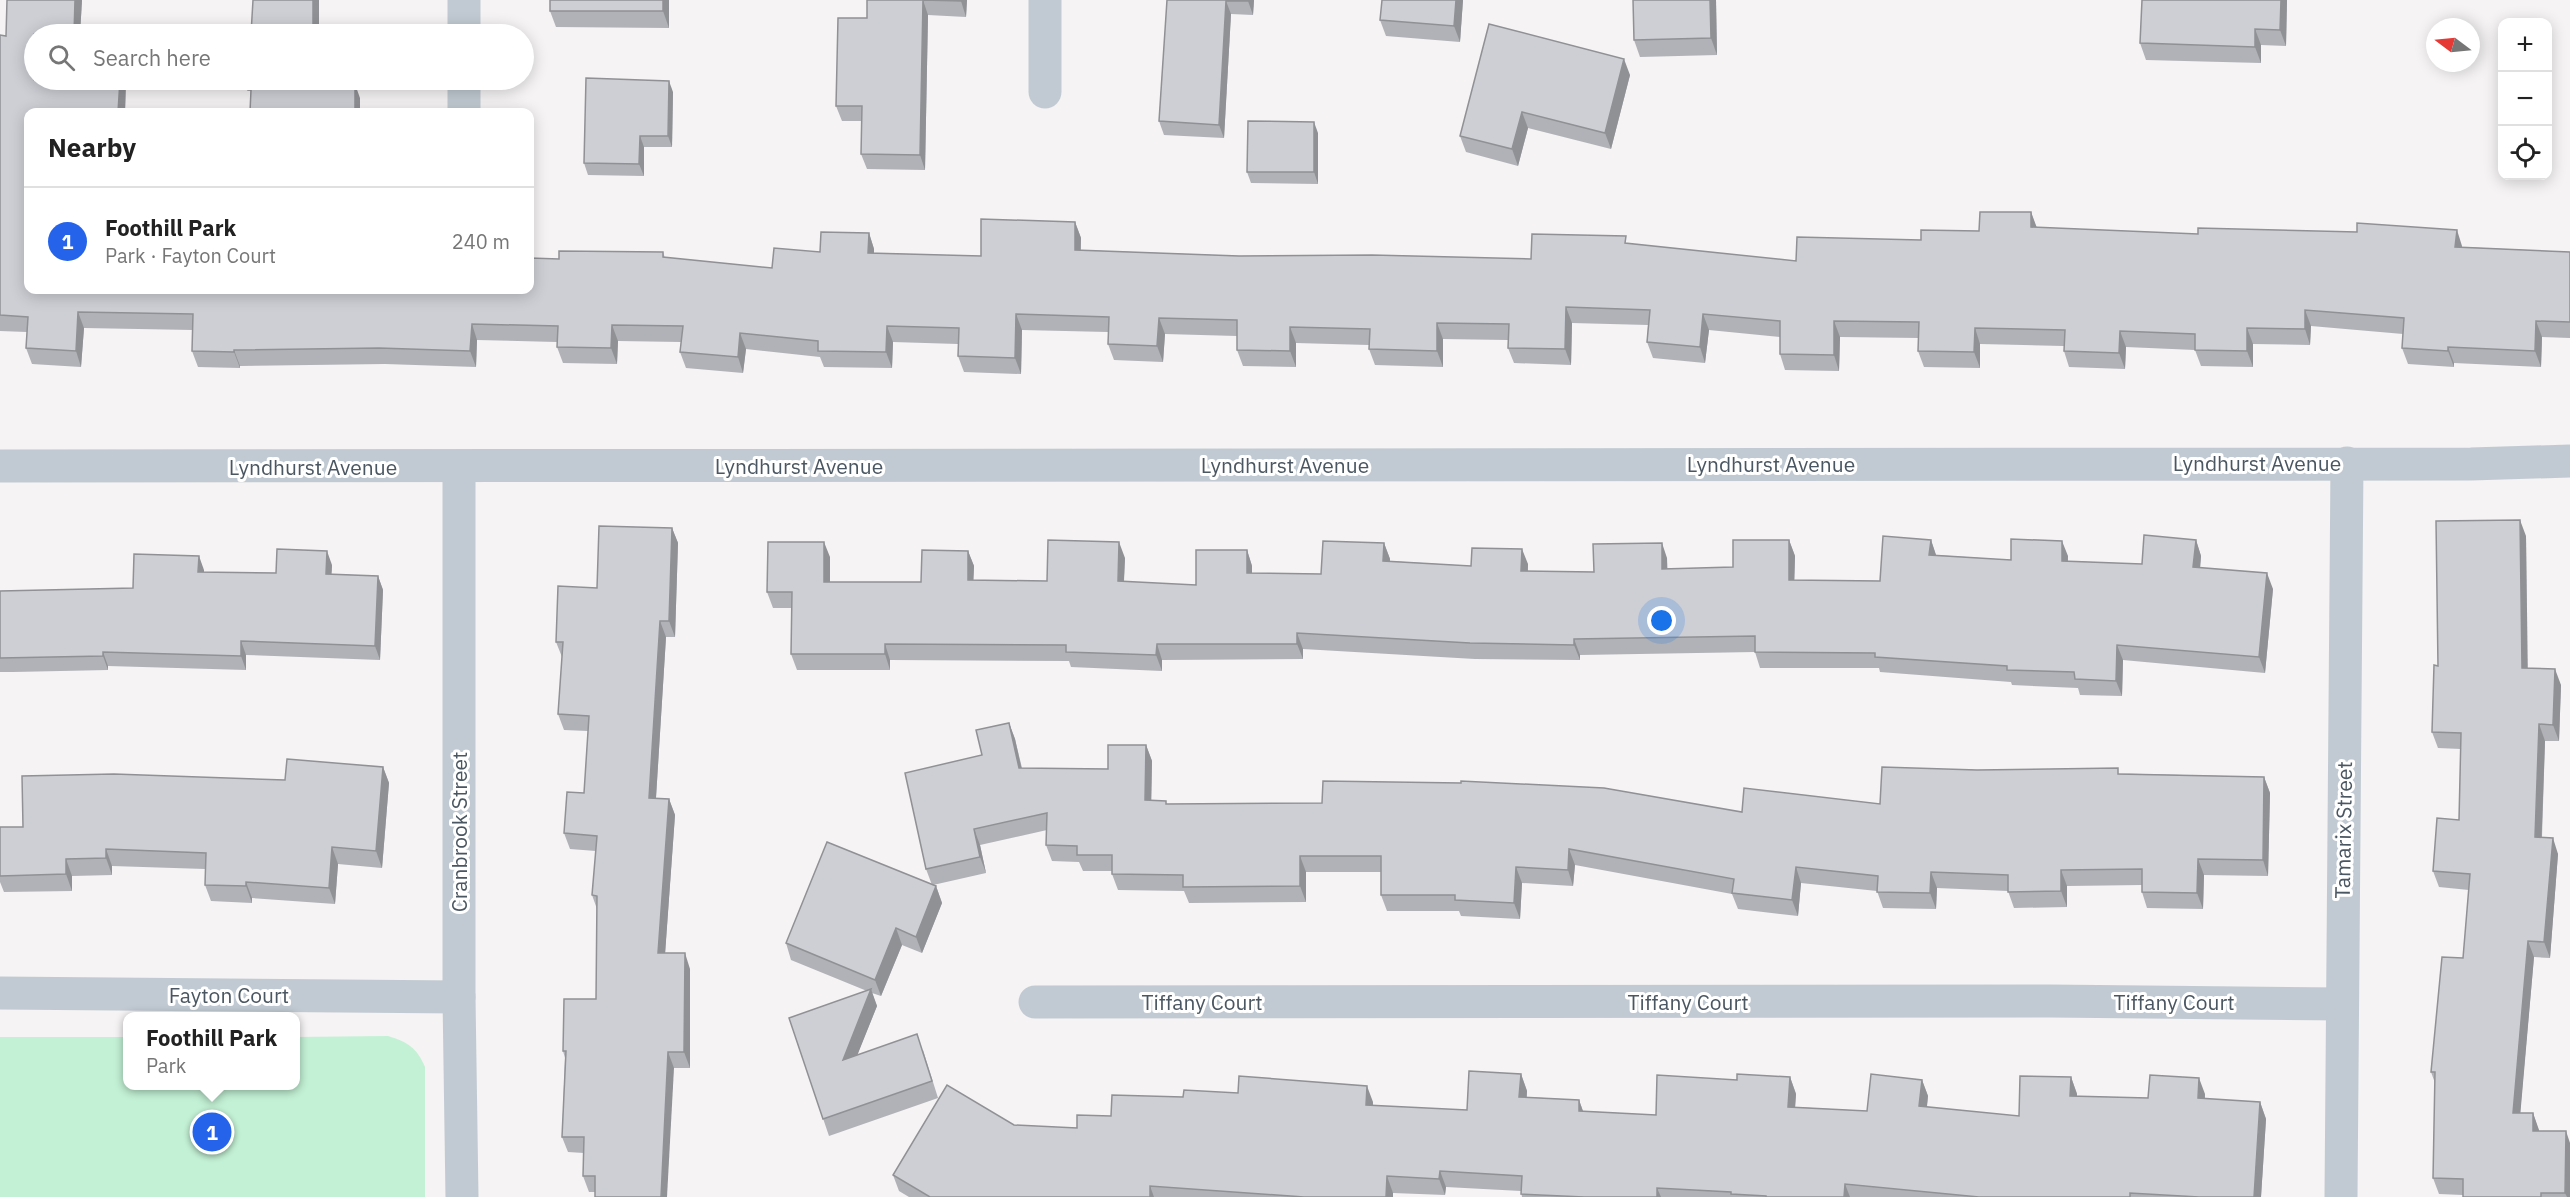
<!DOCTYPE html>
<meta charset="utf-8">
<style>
:root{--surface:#fff;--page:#f2f2f2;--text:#222;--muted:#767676;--line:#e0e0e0;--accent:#2563eb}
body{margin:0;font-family:"IBM Plex Sans",sans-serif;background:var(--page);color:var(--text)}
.controls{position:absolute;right:18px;top:18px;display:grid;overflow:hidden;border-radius:12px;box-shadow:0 3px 15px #0003}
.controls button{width:54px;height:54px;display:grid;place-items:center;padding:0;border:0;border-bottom:2px solid var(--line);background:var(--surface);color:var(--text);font:30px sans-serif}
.compass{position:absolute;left:2426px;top:18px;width:54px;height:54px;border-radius:50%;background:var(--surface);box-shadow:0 3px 15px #0003;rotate:286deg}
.you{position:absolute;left:1662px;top:621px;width:21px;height:21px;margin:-15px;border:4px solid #fff;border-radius:50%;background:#1a73e8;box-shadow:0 0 0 9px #1a73e833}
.badge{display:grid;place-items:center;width:39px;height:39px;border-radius:50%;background:var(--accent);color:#fff;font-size:20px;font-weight:700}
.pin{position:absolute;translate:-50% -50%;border:3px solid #fff;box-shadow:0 2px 6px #0006}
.popup{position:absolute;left:123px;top:1012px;width:177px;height:78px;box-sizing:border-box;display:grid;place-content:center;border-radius:12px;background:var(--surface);filter:drop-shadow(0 2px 4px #0005);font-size:20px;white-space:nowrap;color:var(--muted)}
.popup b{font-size:22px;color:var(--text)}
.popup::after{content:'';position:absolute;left:50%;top:100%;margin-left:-12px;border:12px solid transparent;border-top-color:var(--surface)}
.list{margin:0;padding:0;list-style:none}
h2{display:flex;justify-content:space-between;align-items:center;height:78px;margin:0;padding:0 24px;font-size:26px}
h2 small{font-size:20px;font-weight:400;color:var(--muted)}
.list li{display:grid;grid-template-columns:39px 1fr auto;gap:18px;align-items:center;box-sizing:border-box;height:108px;padding:0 24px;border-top:2px solid var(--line)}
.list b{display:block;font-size:22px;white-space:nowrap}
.list p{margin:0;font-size:20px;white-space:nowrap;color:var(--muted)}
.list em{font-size:20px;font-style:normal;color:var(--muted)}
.icon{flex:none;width:33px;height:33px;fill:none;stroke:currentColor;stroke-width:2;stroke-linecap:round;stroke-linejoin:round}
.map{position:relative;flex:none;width:2570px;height:1197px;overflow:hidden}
.search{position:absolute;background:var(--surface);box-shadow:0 3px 15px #0003;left:24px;top:24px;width:510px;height:66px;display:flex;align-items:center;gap:15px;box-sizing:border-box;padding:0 21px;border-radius:33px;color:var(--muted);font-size:22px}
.panel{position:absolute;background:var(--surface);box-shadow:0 3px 15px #0003;left:24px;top:108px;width:510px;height:186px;border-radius:12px}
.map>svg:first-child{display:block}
.green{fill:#c3f1d5}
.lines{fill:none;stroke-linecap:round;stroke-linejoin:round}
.street{stroke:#c1cad2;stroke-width:33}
.wall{fill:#b0b2b7}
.shaded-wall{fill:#909195}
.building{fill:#cdcfd5;stroke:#909195;stroke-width:1.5}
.labels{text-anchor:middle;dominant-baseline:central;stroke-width:6;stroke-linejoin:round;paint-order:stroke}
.street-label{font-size:21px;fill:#4a5661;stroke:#fff}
</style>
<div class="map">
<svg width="2570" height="1197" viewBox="0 0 2570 1197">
<rect width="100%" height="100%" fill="#f5f3f3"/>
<!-- green -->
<path class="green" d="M388 1036C408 1042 417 1048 425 1067V1197H0V1037H128V1086H296V1037Z"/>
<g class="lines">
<!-- street -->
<g class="street">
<polyline points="464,0 464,34"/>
<polyline points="1045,0 1045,92"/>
<polyline points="464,80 464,112"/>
<polyline points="0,466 2471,464 2570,461"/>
<polyline points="459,467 459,997 462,1197"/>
<polyline points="0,993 459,997"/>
<polyline points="1035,1002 2050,1001 2341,1004"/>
<polyline points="2341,1197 2347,463"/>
</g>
</g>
<!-- wall -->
<g class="wall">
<polygon points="82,0 80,34 34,34 126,80 125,112 28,112 28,290 559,259 663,252 665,258 772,268 820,252 869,233 874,249 874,253 981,256 1075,222 1081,238 1081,250 1239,256 1531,259 1628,244 1796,261 1921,240 1979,231 2031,212 2036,227 2570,252 2570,338 2542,337 2541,367 2454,363 2454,367 2408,364 2402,348 2403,334 2311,326 2310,345 2253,344 2253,367 2201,366 2195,350 2126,347 2125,369 2069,367 2064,351 2064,346 1980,344 1980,368 1924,367 1918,351 1919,338 1840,337 1839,371 1785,370 1780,354 1780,337 1709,330 1705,363 1653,358 1647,342 1648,325 1572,323 1571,365 1514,363 1508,348 1508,340 1443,339 1443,367 1375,365 1369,349 1369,345 1296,343 1296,367 1243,366 1237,350 1237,336 1165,334 1163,362 1114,360 1108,344 1108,332 1022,330 1021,374 964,372 958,356 958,344 893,342 892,368 824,367 820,357 746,349 743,373 686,368 680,352 681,342 618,341 617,364 563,363 557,347 557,342 477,340 476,367 385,364 240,366 240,368 198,367 192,351 193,330 84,328 81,367 32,364 26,348 27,332 0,331 0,35 6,36"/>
<polygon points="550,0 669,0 669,28 556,27 550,11"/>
<polygon points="867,0 967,0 966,17 928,15 925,170 867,169 861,154 862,121 842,121 836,106 867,18"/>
<polygon points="1167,0 1254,0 1253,15 1231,14 1224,138 1164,135 1159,121"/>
<polygon points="1463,0 1460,42 1386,36 1380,20"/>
<polygon points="1716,0 1717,55 1640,57 1634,40"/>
<polygon points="2287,0 2286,46 2261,45 2261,63 2146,60 2140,43"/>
<polygon points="1489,24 1630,75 1611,149 1528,128 1518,166 1466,152 1460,136"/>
<polygon points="673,92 672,147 644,147 644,176 588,175 584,163"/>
<polygon points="1318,133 1318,184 1251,183 1247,172"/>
<polygon points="672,528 678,543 675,637 666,637 656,798 669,799 675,815 665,953 690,969 690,1068 674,1068 595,1192 589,1192 583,1176 584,1153 568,1152 562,1137 565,1058 563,1051 596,999 597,909 592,895 596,851 570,849 564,833 584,793 588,731 564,730 558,714 562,657 556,642 597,588"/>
<polygon points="2526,536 2527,668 2561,685 2559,741 2545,741 2542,837 2558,854 2550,958 2534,957 2520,1113 2533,1113 2539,1131 2570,1197 2463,1197 2463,1195 2439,1194 2433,1178 2435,1083 2431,1072 2463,958 2469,890 2439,887 2433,871 2459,820 2461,749 2438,748 2432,732"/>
<polygon points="1789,540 1795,556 1794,580 1880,581 1931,540 1936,555 2011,560 2068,556 2068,561 2142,564 2196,540 2201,556 2200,567 2273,589 2265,673 2123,660 2122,696 2080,695 2078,688 2012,685 2011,682 1880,672 1879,668 1760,668 1755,652 1580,655 1580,660 1475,659 1303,649 1303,659 1162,660 1162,671 1071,667 1069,661 890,660 890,670 797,670 791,654 792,608 773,608 767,592 830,557 830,582 921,582 968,551 974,566 973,580 1047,581 1125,558 1124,582 1196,585 1247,550 1252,566 1252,573 1321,574 1384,543 1390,559 1390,561 1471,566 1528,564 1528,571 1594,572 1667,558 1667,569 1733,567"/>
<polygon points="332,565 331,574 378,576 383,590 380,660 246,655 246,670 108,666 108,670 13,672 0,672 0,591 133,588 204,570 204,572 276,573"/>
<polygon points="1009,723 1015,739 1022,768 1108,769 1146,745 1152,761 1151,801 1167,804 1742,812 1880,804 1977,770 2264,777 2270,793 2268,876 2204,875 2203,909 2147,908 2142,892 2142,885 2067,886 2067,907 2014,908 2008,891 1937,888 1936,909 1883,908 1877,891 1801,883 1798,916 1738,909 1732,894 1575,865 1573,886 1522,883 1520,919 1461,916 1459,911 1387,911 1381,895 1381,872 1306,872 1306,902 1189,903 1184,891 1118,890 1112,874 1112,871 1083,871 1079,862 1052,861 1046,845 1047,830 980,845 986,873 933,885 936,886 942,903 922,953 902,945 881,996 872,993 877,1006 857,1055 923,1050 938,1098 829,1136 789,1018 867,991 791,960 786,943 932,885 926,869 982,755"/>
<polygon points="383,767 389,783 382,868 338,864 335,904 252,898 252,903 211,901 205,885 205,869 112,866 112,875 72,876 72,891 4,892 0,882 0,827 23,827"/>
<polygon points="1521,1074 1527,1091 1527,1097 1579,1100 1583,1111 1656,1115 1737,1080 1790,1077 1796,1094 1795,1107 1867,1111 1922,1080 1928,1096 1927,1107 2019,1116 2071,1077 2077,1094 2077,1096 2148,1098 2205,1094 2205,1099 2260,1102 2266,1119 2261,1197 1522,1197 1521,1191 1446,1187 1445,1195 1393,1193 1393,1197 909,1197 899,1191 893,1175 1014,1125 1077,1128 1111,1116 1373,1102 1373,1106 1467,1110"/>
</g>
<!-- shaded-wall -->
<g class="shaded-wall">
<polygon points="75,0 82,0 80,34 74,34"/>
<rect x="313" y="0" width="6" height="34"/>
<polygon points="663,0 669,0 669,28 663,11"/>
<polygon points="923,0 928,15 925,170 920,155"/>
<polygon points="961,0 967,0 966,17 961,1"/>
<polygon points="1248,0 1254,0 1253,15 1248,1"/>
<polygon points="1456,0 1463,0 1460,42 1454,26"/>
<polygon points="1710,0 1716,0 1717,55 1711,38"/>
<polygon points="2281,0 2287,0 2286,46 2280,30"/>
<polygon points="1226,1 1231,14 1224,138 1219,125"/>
<polygon points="2255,29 2261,45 2261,63 2255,47"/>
<polygon points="1624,59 1630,75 1611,149 1605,133"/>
<polygon points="120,80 126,80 125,112 118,112"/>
<polygon points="313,80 318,80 318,97 313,83"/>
<polygon points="669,81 673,92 672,147 668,136"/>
<polygon points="355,84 360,98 360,112 355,112"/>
<polygon points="1522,112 1528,128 1518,166 1512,149"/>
<polygon points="1314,122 1318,133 1318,184 1314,172"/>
<polygon points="640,136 644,147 644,176 639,164"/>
<polygon points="2031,212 2037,228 2031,227"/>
<polygon points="1075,222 1081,238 1080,266 1075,250"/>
<polygon points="2457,230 2462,246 2461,263 2455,247"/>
<polygon points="869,233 874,249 874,269 868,253"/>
<polygon points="1566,307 1572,323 1571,365 1565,349"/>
<polygon points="2305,310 2311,326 2310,345 2305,329"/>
<polygon points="78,312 84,328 81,367 76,351"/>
<polygon points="1016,314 1022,330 1021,374 1015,358"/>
<polygon points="1703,314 1709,330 1705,363 1700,347"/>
<polygon points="1159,318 1165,334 1163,362 1157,346"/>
<polygon points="1834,321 1840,337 1839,371 1834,355"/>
<polygon points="2536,321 2542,337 2541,367 2535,351"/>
<polygon points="1437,323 1443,339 1443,367 1437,351"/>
<polygon points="472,324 477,340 476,367 470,351"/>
<polygon points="612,325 618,341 617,364 611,348"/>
<polygon points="887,326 893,342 892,368 886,352"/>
<polygon points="1290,327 1296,343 1296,367 1290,351"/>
<polygon points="1975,328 1980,344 1980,368 1974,352"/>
<polygon points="2247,328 2253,344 2253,367 2247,351"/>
<polygon points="2120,331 2126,347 2125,369 2119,353"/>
<polygon points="740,333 746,349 743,373 738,357"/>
<polygon points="2448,347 2454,363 2454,367 2448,351"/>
<polygon points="234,350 240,366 240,368 234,352"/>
<polygon points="2520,520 2526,536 2528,684 2522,668"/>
<polygon points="672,528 678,543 675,637 669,621"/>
<polygon points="1789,540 1795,556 1794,596 1789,580"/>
<polygon points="1931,540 1936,555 1929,555"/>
<polygon points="2196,540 2201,556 2199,582 2193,567"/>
<polygon points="2062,541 2068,556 2067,577 2062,561"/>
<polygon points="824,542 830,557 830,597 824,582"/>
<polygon points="1119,542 1125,558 1123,597 1118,581"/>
<polygon points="1384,543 1390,559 1389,576 1383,561"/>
<polygon points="1662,543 1667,558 1668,585 1662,569"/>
<polygon points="1522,549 1528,564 1527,587 1521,571"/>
<polygon points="1247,550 1252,566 1252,589 1247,573"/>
<polygon points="327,551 332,565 331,588 326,574"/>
<polygon points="968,551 974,566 973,595 968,580"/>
<polygon points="199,556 204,570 204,586 198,572"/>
<polygon points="2267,573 2273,589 2265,673 2259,657"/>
<polygon points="378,576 383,590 380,660 375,646"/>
<polygon points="660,621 666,637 655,813 649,798"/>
<polygon points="1297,633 1303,649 1303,659 1297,644"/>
<polygon points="1574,639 1580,655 1580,660 1574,645"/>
<polygon points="241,641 246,655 246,670 241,656"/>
<polygon points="885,644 890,660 890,670 885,654"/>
<polygon points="1157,644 1162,660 1162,671 1156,655"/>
<polygon points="2117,645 2123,660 2122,696 2116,681"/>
<polygon points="103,652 108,666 108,670 103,656"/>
<polygon points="2555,669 2561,685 2559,741 2553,725"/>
<polygon points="1009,723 1015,739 1025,784 1019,768"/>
<polygon points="2539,724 2545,741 2541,853 2535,837"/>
<polygon points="1146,745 1152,761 1151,816 1145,800"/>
<polygon points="383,767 389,783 382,868 376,851"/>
<polygon points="2264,777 2270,793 2268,876 2263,860"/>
<polygon points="669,799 675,815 664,969 658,953"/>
<polygon points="974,829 980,845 986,873 980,857"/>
<polygon points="2553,838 2558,854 2550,958 2544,942"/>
<polygon points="332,847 338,864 335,904 329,888"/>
<polygon points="106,849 112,866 112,875 106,858"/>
<polygon points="1569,849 1575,865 1573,886 1568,870"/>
<polygon points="1300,856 1306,872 1306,902 1300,886"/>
<polygon points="66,859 72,876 72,891 66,874"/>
<polygon points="2198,859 2204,875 2203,909 2197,893"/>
<polygon points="1516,867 1522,883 1520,919 1514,903"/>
<polygon points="1796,867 1801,883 1798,916 1792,900"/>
<polygon points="2061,870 2067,886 2067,907 2061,891"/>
<polygon points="1931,872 1937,888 1936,909 1930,893"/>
<polygon points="246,882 252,898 252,903 246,886"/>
<polygon points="936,886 942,903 922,953 916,937"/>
<polygon points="896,928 902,945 881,996 875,980"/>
<polygon points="2528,941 2534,957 2519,1129 2513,1113"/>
<polygon points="685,953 690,969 690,1068 684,1052"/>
<polygon points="871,989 877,1006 849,1076 843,1060"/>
<polygon points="668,1052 674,1068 667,1197 661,1197"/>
<polygon points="1521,1074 1527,1091 1525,1113 1519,1097"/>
<polygon points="1790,1077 1796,1094 1794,1123 1788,1107"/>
<polygon points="2071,1077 2077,1094 2076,1112 2070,1096"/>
<polygon points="2199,1078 2205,1094 2204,1115 2198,1098"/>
<polygon points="1922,1080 1928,1096 1925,1122 1919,1106"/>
<polygon points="1367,1086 1373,1102 1372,1122 1366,1105"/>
<polygon points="1579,1100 1585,1117 1579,1111"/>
<polygon points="2260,1102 2266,1119 2261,1197 2254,1197"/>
<polygon points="2533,1113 2539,1130 2539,1148 2533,1131"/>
<polygon points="2566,1131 2570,1143 2570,1197 2567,1197 2565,1193"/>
<polygon points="1440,1171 1446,1187 1445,1195 1439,1179"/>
<polygon points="1387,1176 1393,1193 1393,1197 1386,1197"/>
<polygon points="1845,1184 1850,1197 1844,1197"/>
<polygon points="1150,1186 1154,1197 1150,1197"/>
<polygon points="1657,1188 1661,1197 1657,1197"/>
</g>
<!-- building -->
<g class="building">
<polygon points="7,0 75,0 74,34 34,34 34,80 120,80 118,112 28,112 28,290 530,290 530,258 559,259 559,251 663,252 663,257 772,268 774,248 820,252 821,232 869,233 868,253 981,256 981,219 1075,222 1075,250 1239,256 1372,255 1531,259 1532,234 1626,236 1625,243 1796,261 1797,237 1921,240 1921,230 1979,231 1980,212 2031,212 2031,227 2198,234 2198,228 2357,232 2357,223 2457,230 2455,247 2570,252 2570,322 2536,321 2535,351 2448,347 2448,351 2402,348 2404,318 2305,310 2305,329 2247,328 2247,351 2195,350 2195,334 2120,331 2119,353 2064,351 2065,330 1975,328 1974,352 1918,351 1919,322 1834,321 1834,355 1780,354 1780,321 1703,314 1700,347 1647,342 1650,310 1566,307 1565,349 1508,348 1509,324 1437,323 1437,351 1369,349 1370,329 1290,327 1290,351 1237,350 1237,320 1159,318 1157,346 1108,344 1109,317 1016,314 1015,358 958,356 959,328 887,326 886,352 818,351 818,341 740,333 738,357 680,352 683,326 612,325 611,348 557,347 558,326 472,324 470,351 379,348 234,350 234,352 192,351 193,314 78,312 76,351 26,348 28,317 0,315 0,35 6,36"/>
<polygon points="253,0 313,0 313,34 251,34"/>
<rect x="550" y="0" width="113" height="11"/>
<polygon points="867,0 961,0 961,1 923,0 920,155 861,154 862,106 836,106 838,18 867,18"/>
<polygon points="1167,0 1248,0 1248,1 1226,1 1219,125 1159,121"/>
<polygon points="1382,0 1456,0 1454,26 1380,20"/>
<polygon points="1633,0 1710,0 1711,38 1634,40"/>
<polygon points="2142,0 2281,0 2280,30 2255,29 2255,47 2140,43"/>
<polygon points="1489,24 1624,59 1605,133 1522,112 1512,149 1460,136"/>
<polygon points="586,78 669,81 668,136 640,136 639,164 584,163"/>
<polygon points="248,80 313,80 313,83 355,84 355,112 250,112 251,90 248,90"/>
<polygon points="1248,121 1314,122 1314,172 1247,172"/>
<polygon points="2520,520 2522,668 2555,669 2553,725 2539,724 2535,837 2553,838 2544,942 2528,941 2513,1113 2533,1113 2533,1131 2566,1131 2565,1193 2541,1193 2541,1197 2463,1197 2463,1179 2433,1178 2435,1072 2431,1072 2442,957 2463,958 2470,874 2433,871 2437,818 2459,820 2461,733 2432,732 2434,665 2438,666 2436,521"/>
<polygon points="599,526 672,528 669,621 660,621 649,798 669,799 658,953 685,953 684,1052 668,1052 661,1197 595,1197 595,1176 583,1176 584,1137 562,1137 566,1051 563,1051 564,999 596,999 597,896 592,895 597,836 564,833 567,792 584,793 589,716 558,714 563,642 556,642 558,586 597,588"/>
<polygon points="2144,535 2196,540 2193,567 2267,573 2259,657 2117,645 2116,681 2075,679 2074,672 2007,670 2007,666 1875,657 1875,653 1755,652 1755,636 1574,639 1574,645 1470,643 1297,633 1297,644 1157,644 1156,655 1066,652 1066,645 885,644 885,654 791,654 792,592 767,592 768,542 824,542 824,582 921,582 922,550 968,551 968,580 1047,581 1048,540 1119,542 1118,581 1196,585 1196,550 1247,550 1247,573 1321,574 1323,541 1384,543 1383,561 1471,566 1472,548 1522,549 1521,571 1594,572 1593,544 1662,543 1662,569 1733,567 1733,540 1789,540 1789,580 1880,581 1883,536 1931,540 1929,555 2011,560 2011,539 2062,541 2062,561 2142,564"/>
<polygon points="277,549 327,551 326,574 378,576 375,646 241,641 241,656 103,652 103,656 0,658 0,591 133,588 134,554 199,556 198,572 276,573"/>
<polygon points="1009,723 1019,768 1108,769 1108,745 1146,745 1145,800 1166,801 1166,804 1322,803 1323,781 1461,783 1461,781 1604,788 1742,812 1744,788 1880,804 1882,767 1977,770 2118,768 2118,774 2264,777 2263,860 2198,859 2197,893 2142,892 2142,869 2061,870 2061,891 2008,892 2008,875 1931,872 1930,893 1877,892 1878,876 1796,867 1792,900 1732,893 1734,879 1569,849 1568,870 1516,867 1514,903 1455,900 1455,895 1381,895 1381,856 1300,856 1300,886 1183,887 1183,875 1112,874 1112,855 1077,855 1077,846 1046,845 1047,813 974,829 980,857 926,869 905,773 982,755 976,730"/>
<polygon points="287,759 383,767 376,851 332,847 329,888 246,882 246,886 205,885 206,853 106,849 106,858 66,859 66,874 0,876 0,827 23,827 22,776 114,774 285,780"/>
<polygon points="827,842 936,886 916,937 896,928 875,980 786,943"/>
<polygon points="871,989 843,1060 917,1034 932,1081 823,1119 789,1018"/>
<polygon points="1469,1071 1521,1074 1519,1097 1579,1100 1579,1111 1656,1115 1657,1075 1737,1080 1737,1074 1790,1077 1788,1107 1867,1111 1871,1074 1922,1080 1919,1106 2019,1116 2020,1076 2071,1077 2070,1096 2148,1098 2150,1075 2199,1078 2198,1098 2260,1102 2254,1197 2199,1197 2130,1193 2130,1197 1979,1197 1845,1184 1844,1197 1766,1197 1766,1196 1731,1194 1731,1192 1657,1188 1657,1197 1584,1197 1521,1194 1522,1176 1440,1171 1439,1179 1387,1176 1386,1197 1304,1197 1150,1186 1150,1197 930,1197 893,1175 947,1085 1014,1125 1077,1128 1077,1115 1111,1116 1112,1095 1183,1097 1184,1090 1238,1093 1239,1076 1367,1086 1366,1105 1467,1110"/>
</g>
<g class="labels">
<!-- street labels -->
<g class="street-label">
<text x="2257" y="463">Lyndhurst Avenue</text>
<text x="1771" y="464">Lyndhurst Avenue</text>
<text x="1285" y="465">Lyndhurst Avenue</text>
<text x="799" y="466">Lyndhurst Avenue</text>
<text x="313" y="467">Lyndhurst Avenue</text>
<text transform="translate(2343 830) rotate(-89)">Tamarix Street</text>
<text transform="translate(459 832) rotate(-90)">Cranbrook Street</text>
<text x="229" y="995">Fayton Court</text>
<text x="1202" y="1002">Tiffany Court</text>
<text x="1688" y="1002">Tiffany Court</text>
<text x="2174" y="1002">Tiffany Court</text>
</g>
</g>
</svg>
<div class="controls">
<button>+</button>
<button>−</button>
<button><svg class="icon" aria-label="locate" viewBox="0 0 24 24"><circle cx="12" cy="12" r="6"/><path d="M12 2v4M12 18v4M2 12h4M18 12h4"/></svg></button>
</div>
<svg class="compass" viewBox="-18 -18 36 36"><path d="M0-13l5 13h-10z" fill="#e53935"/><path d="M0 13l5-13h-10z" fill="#767676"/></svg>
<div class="you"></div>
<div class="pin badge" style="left:212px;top:1132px">1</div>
<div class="popup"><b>Foothill Park</b>Park</div>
<div class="search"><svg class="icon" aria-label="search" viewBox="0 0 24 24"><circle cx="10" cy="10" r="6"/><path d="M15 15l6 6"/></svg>Search here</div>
<section class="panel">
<h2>Nearby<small></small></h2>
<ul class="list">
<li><span class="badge">1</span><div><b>Foothill Park</b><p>Park · Fayton Court</p></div><em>240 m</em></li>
</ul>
</section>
</div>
